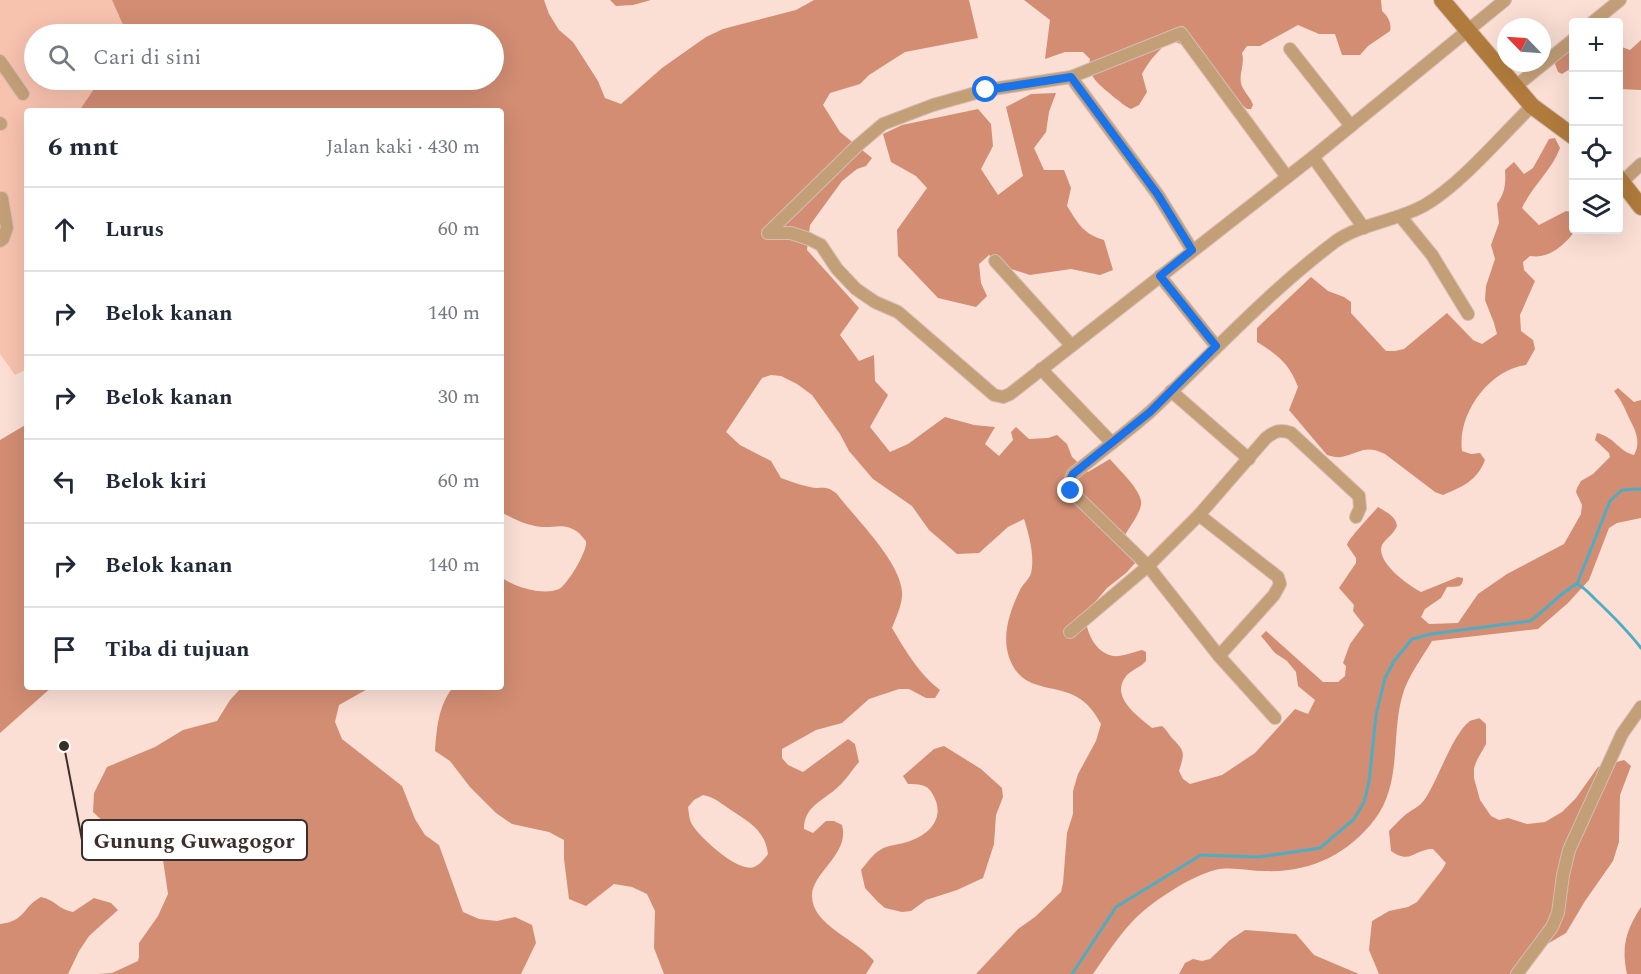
<!DOCTYPE html>
<html lang="id">
<meta charset="utf-8">
<style>
:root{--surface:#fff;--page:#f2f2f3;--text:#1f2937;--muted:#747a83;--line:#e0e1e3}
body{margin:0;font-family:Spectral,serif;background:var(--page);color:var(--text)}
.controls{position:absolute;right:18px;top:18px;display:grid;overflow:hidden;border-radius:6px;box-shadow:0 6px 24px #0002}
.controls button{width:54px;height:54px;display:grid;place-items:center;padding:0;border:0;border-bottom:2px solid var(--line);background:var(--surface);color:var(--text);font:30px sans-serif}
.compass{position:absolute;left:1497px;top:18px;width:54px;height:54px;border-radius:50%;background:var(--surface);box-shadow:0 6px 24px #0002;rotate:295deg}
.stop{position:absolute;width:18px;height:18px;margin:-14px;border:4px solid #1a73e8;border-radius:50%;background:#fff}
.stop.end{background:#1a73e8;border-color:#fff;box-shadow:0 2px 6px #0008}
.list{margin:0;padding:0;list-style:none}
h2{display:flex;justify-content:space-between;align-items:center;height:78px;margin:0;padding:0 24px;font-size:26px}
h2 small{font-size:20px;font-weight:400;color:var(--muted)}
.list li{display:grid;grid-template-columns:39px 1fr auto;gap:18px;align-items:center;box-sizing:border-box;height:84px;padding:0 24px;border-top:2px solid var(--line)}
.list b{display:block;font-size:22px;white-space:nowrap}
.list em{font-size:20px;font-style:normal;color:var(--muted)}
.icon{flex:none;width:33px;height:33px;fill:none;stroke:currentColor;stroke-width:2;stroke-linecap:round;stroke-linejoin:round}
.map{position:relative;flex:none;width:1641px;height:974px;overflow:hidden}
.search{position:absolute;background:var(--surface);box-shadow:0 6px 24px #0002;left:24px;top:24px;width:480px;height:66px;display:flex;align-items:center;gap:15px;box-sizing:border-box;padding:0 21px;border-radius:33px;color:var(--muted);font-size:22px}
.panel{position:absolute;background:var(--surface);box-shadow:0 6px 24px #0002;left:24px;top:108px;width:480px;height:582px;border-radius:6px}
.map>svg:first-child{display:block}
.green{fill:#f7c2ae}
.forest{fill:#d28d73;fill-rule:evenodd}
.lines{fill:none;stroke-linecap:round;stroke-linejoin:round}
.stream{stroke:#51acc2;stroke-width:3}
.street-casing{stroke:#d5bcb3;stroke-width:14}
.secondary-casing{stroke:#d5bcb3;stroke-width:18}
.street{stroke:#c39f78;stroke-width:12}
.secondary{stroke:#b07b3c;stroke-width:16}
.route{stroke:#1a73e8;stroke-width:8}
.leader{fill:none;stroke:#3c2f2a;stroke-width:2}
.callout-dot{fill:#3c2f2a;stroke:#fff;stroke-width:2}
.callout{fill:#fff;stroke:#3c2f2a;stroke-width:2}
.callout-label{font-size:22px;text-anchor:middle;font-weight:bold;fill:#3c2f2a}
</style>
<div class="map">
<svg width="1641" height="974" viewBox="0 0 1641 974">
<rect width="100%" height="100%" fill="#fbdfd5"/>
<!-- green -->
<polygon class="green" points="0,0 112,0 127,34 34,34 34,80 100,80 79,111 27,111 27,369 15,375 0,354"/>
<!-- forest -->
<g class="forest">
<path d="M112 0H544L549 14 559 30 573 42 598 81 605 98 621 104 662 68 706 37 723 29 796 10 814 0H969L978 38 905 52 869 75 860 84 830 93 823 105 840 132 872 158 866 166 857 169 842 181 810 225 807 250 859 308 840 335 859 361 874 355 875 381 888 395 870 427 890 452 908 444 945 417 974 425 995 427 985 444 999 456 1013 440 1011 432 1016 427 1029 439 1048 438 1057 435 1067 444 1072 457 1088 472 1110 459C1118 469 1144 492 1141 505 1139 515 1130 526 1125 535L1136 562 1126 573 1107 588 1085 614C1086 631 1094 652 1113 656 1121 657 1134 652 1142 650L1146 652V661C1141 667 1133 669 1127 675 1109 696 1136 715 1152 728L1162 726C1166 729 1168 733 1171 737 1185 751 1185 752 1179 771L1183 779 1190 784 1222 775 1255 753 1295 709 1308 714 1315 700 1298 686 1296 672 1287 661 1275 653 1261 636 1266 631 1323 682H1338L1345 676 1346 666 1343 663 1350 644 1364 625 1353 611 1354 605 1339 588 1356 563V558L1347 545C1348 539 1373 513 1378 507 1386 512 1396 516 1397 526 1394 534 1386 538 1382 545 1375 562 1409 586 1421 592L1458 577 1463 578C1463 589 1455 586 1447 587L1441 598 1425 609 1421 617 1429 624 1458 623 1478 594 1507 574 1564 544 1581 514 1582 505 1576 492 1577 488 1581 481 1593 474 1610 457 1609 453 1595 440 1597 433C1616 438 1618 451 1634 455 1641 443 1636 431 1630 420 1625 409 1622 401 1614 391L1618 388 1634 402 1641 400V518L1617 523 1609 528 1589 580 1568 603 1538 629 1432 641C1422 658 1407 677 1402 697 1391 737 1402 783 1375 819 1348 855 1308 873 1265 871 1249 871 1230 866 1215 870 1189 877 1149 903 1131 923 1117 938 1105 957 1093 974H976L1018 929 1035 917 1061 892 1063 883 1067 833 1073 814V791L1078 774 1096 741 1101 724C1095 713 1088 703 1077 697 1056 685 1026 691 1013 666 999 641 1009 612 1021 588 1024 583 1030 578 1031 573 1035 557 1029 534 1024 519L1008 527 979 553 957 554 929 530 912 506 873 479 849 451 840 434 812 395 797 384 781 376 771 375 762 378 726 432 740 445 771 461 781 478C790 481 800 485 810 487 822 490 825 484 837 494 855 518 900 561 902 592 903 604 896 617 892 628 905 650 919 674 940 690L935 698H926L909 689H899L869 699 842 723 816 730 782 749V758L788 765 803 772 848 739 855 744 859 762C852 770 846 780 838 787 823 801 804 806 804 829L813 833 826 821H834L842 825C850 854 813 871 812 895 811 925 858 940 874 961L866 974H664L654 948 655 911 647 894 632 887 614 884 586 906 569 899 564 859V840L549 832 512 824 496 813 470 787 450 761 435 751C437 727 438 707 453 687H501V577C514 587 543 596 559 589 567 585 588 551 586 541 585 540 580 534 580 534 564 520 552 530 535 526 523 524 512 518 501 512V111H79L100 80H494V34H127ZM703 795C714 797 719 802 728 808 747 821 765 829 768 854 764 859 760 865 754 867 738 873 701 838 693 826 689 820 689 814 688 807L694 800Z"/>
<polygon points="610,0 651,0 633,5 616,6"/>
<path d="M1024 0H1381L1382 11C1388 16 1392 24 1390 31L1368 46 1360 55H1342L1335 34H1319L1298 25 1260 46H1247L1242 53C1245 64 1239 73 1241 83 1243 92 1251 97 1253 105L1251 109H1247L1206 73 1185 46 1171 40C1158 51 1150 59 1142 74L1147 92 1139 105 1131 109C1124 106 1121 102 1115 98 1103 87 1086 78 1090 59L1083 52H1065L1045 59 1050 20Z"/>
<polygon points="1641,40 1641,90 1619,89 1619,46 1630,50"/>
<polygon points="1573,48 1573,67 1562,74 1558,72 1555,64 1558,59"/>
<path d="M1056 93 1049 112 1046 132 1034 148 1044 170H1064L1071 188 1067 206C1078 223 1083 234 1104 240L1113 270 1100 275 1071 269 1030 275 1008 268 989 255 979 264 981 283 987 296 976 307 938 298 898 256 897 230 927 188 916 176 891 162 883 134 902 125 978 109 991 124 993 146 981 169 998 195 1023 176 1006 107 1031 94Z"/>
<path d="M1555 138 1560 148C1552 170 1532 186 1522 208L1539 225 1566 211 1572 212 1574 230H1576C1564 245 1550 259 1530 256L1523 262 1524 270 1535 281 1520 315 1521 331 1533 340 1535 349 1526 365C1488 370 1457 415 1462 451L1471 454 1480 453 1485 460C1477 481 1462 487 1443 495L1435 492 1385 454C1365 444 1360 453 1341 457 1337 458 1331 456 1327 455L1289 410 1298 387C1289 363 1278 355 1257 342V328L1311 277 1328 291 1344 297 1351 302V313L1386 351H1395L1404 349 1447 313 1473 340 1482 344 1497 334 1494 323 1485 300 1486 286 1495 259 1491 245 1499 223 1497 204C1505 193 1506 184 1505 170L1514 162 1524 174 1533 168 1549 139Z"/>
<polygon points="27,424 27,687 52,687 0,733 0,440"/>
<path d="M242 687H371L339 705 335 722 342 739 402 786 415 819 425 835 439 845 463 912 479 919 497 921 515 917 532 925 536 943 521 974H97L112 973 138 961 139 957V943L158 916 168 894 162 853 152 822C121 827 118 837 93 812L94 793 107 767 155 747 183 730 217 721 230 700Z"/>
<path d="M1479 718 1486 724V744L1477 760 1474 768V778L1480 800 1491 816 1499 820 1508 818 1527 824 1545 822 1562 812 1576 798 1598 767 1624 760 1631 766 1620 795 1619 842 1613 861 1585 901 1566 933 1544 946 1517 974H1379L1369 950 1372 921 1389 911 1408 907 1417 902 1442 870 1446 863 1433 849C1414 849 1411 865 1391 851L1389 831C1394 826 1398 821 1403 817 1410 810 1419 808 1425 799 1438 780 1453 733 1470 721 1471 720 1478 719 1479 718Z"/>
<path d="M944 746 981 769 1002 788 1003 797 996 815 994 844 983 878 957 890 926 900 911 911 902 912 885 908 878 902 865 888 861 870C867 863 872 855 880 850 888 845 898 845 907 842 930 835 947 817 932 793 927 784 918 784 908 784L903 776 934 749Z"/>
<path d="M41 897C54 899 59 910 73 912L94 898 111 903 118 910 89 936 79 951 68 974H0V924C26 921 22 907 41 897Z"/>
<path d="M1641 907V974H1627C1621 947 1626 930 1641 907Z"/>
<polygon points="1245,930 1296,934 1314,955 1359,974 1179,974 1185,963 1193,959 1202,961 1210,959 1230,940"/>
</g>
<g class="lines">
<!-- stream -->
<g class="stream">
<path d="M1577 584C1585 588 1589 593 1595 599 1612 615 1627 630 1641 648"/>
<path d="M1072 974 1116 907 1201 855 1259 857 1320 848 1354 819 1364 802 1369 782 1376 715 1385 678 1394 661 1412 639 1431 634 1530 621C1545 611 1563 590 1577 584L1610 501 1622 490 1641 489"/>
</g>
<defs>
<g id="street">
<polyline points="1593,22 1620,0"/>
<polyline points="1290,49 1351,126"/>
<polyline points="0,61 23,94"/>
<polyline points="1071,77 1158,195 1192,250"/>
<polyline points="1515,87 1574,39"/>
<polyline points="0,123 1,124"/>
<polyline points="1313,157 1364,228"/>
<polyline points="1623,181 1641,164"/>
<polyline points="1401,217 1432,255 1468,314"/>
<polyline points="768,233 791,233 809,239 821,245 837,269 856,289 875,302 898,312 994,395 1003,397 1010,394 1313,157 1505,0"/>
<polyline points="768,233 856,147 883,124 933,105 986,90 1071,77 1181,33 1287,177"/>
<polyline points="0,241 3,239 7,228 2,198"/>
<polyline points="995,261 1071,345"/>
<polyline points="1160,276 1216,346"/>
<polyline points="1041,369 1112,443"/>
<polyline points="1171,391 1249,459"/>
<polyline points="1199,515 1278,577 1280,584 1274,595 1219,656"/>
<path d="M1070 632 1148 566 1199 515 1266 438C1275 431 1280 429 1291 433L1359 496 1360 508 1356 517"/>
<path d="M1275 718 1219 656 1148 566 1071 491 1069 485 1073 474C1099 453 1126 433 1151 411 1212 354 1269 291 1336 241 1362 223 1397 221 1425 205 1461 184 1501 136 1532 106"/>
<polyline points="1517,974 1552,927 1558,913 1563,875 1569,850 1622,734 1641,707"/>
</g>
<g id="secondary">
<polyline points="1442,0 1532,106 1574,137"/>
<polyline points="1618,177 1641,207"/>
</g>
</defs>
<!-- street casing -->
<use href="#street" class="street-casing"/>
<!-- secondary casing -->
<use href="#secondary" class="secondary-casing"/>
<!-- street -->
<use href="#street" class="street"/>
<!-- secondary -->
<use href="#secondary" class="secondary"/>
</g>
<g class="lines">
<!-- route -->
<polyline class="route" points="986,90 1071,77 1158,195 1192,250 1160,276 1216,346 1150,412 1073,474 1070,480 1071,491"/>
</g>
<!-- callouts -->
<path class="leader" d="M64 746L82 840"/>
<circle class="callout-dot" cx="64" cy="746" r="6"/>
<rect class="callout" x="82" y="820" width="225" height="40" rx="6"/>
<g class="callout-label">
<text x="194" y="848">Gunung Guwagogor</text>
</g>
</svg>
<div class="controls">
<button>+</button>
<button>−</button>
<button><svg class="icon" aria-label="locate" viewBox="0 0 24 24"><circle cx="12" cy="12" r="6"/><path d="M12 2v4M12 18v4M2 12h4M18 12h4"/></svg></button>
<button><svg class="icon" aria-label="layers" viewBox="0 0 24 24"><path d="M12 4l9 5-9 5-9-5zM3 14l9 5 9-5"/></svg></button>
</div>
<svg class="compass" viewBox="-18 -18 36 36"><path d="M0-13l5 13h-10z" fill="#e53935"/><path d="M0 13l5-13h-10z" fill="#747a83"/></svg>
<div class="stop" style="left:986px;top:90px"></div>
<div class="stop end" style="left:1071px;top:491px"></div>
<div class="search"><svg class="icon" aria-label="search" viewBox="0 0 24 24"><circle cx="10" cy="10" r="6"/><path d="M15 15l6 6"/></svg>Cari di sini</div>
<section class="panel">
<h2>6 mnt<small>Jalan kaki · 430 m</small></h2>
<ul class="list">
<li><svg class="icon" aria-label="ahead" viewBox="0 0 24 24"><path d="M12 20V5M6 11l6-6 6 6"/></svg><div><b>Lurus</b></div><em>60 m</em></li>
<li><svg class="icon" aria-label="right" viewBox="0 0 24 24"><path d="M7 20v-9h11M14 6l5 5-5 5"/></svg><div><b>Belok kanan</b></div><em>140 m</em></li>
<li><svg class="icon" aria-label="right" viewBox="0 0 24 24"><path d="M7 20v-9h11M14 6l5 5-5 5"/></svg><div><b>Belok kanan</b></div><em>30 m</em></li>
<li><svg class="icon" aria-label="left" viewBox="0 0 24 24"><path d="M17 20v-9H6M10 6l-5 5 5 5"/></svg><div><b>Belok kiri</b></div><em>60 m</em></li>
<li><svg class="icon" aria-label="right" viewBox="0 0 24 24"><path d="M7 20v-9h11M14 6l5 5-5 5"/></svg><div><b>Belok kanan</b></div><em>140 m</em></li>
<li><svg class="icon" aria-label="arrive" viewBox="0 0 24 24"><path d="M6 21V4h12l-3 4 3 4H6"/></svg><div><b>Tiba di tujuan</b></div></li>
</ul>
</section>
</div>
